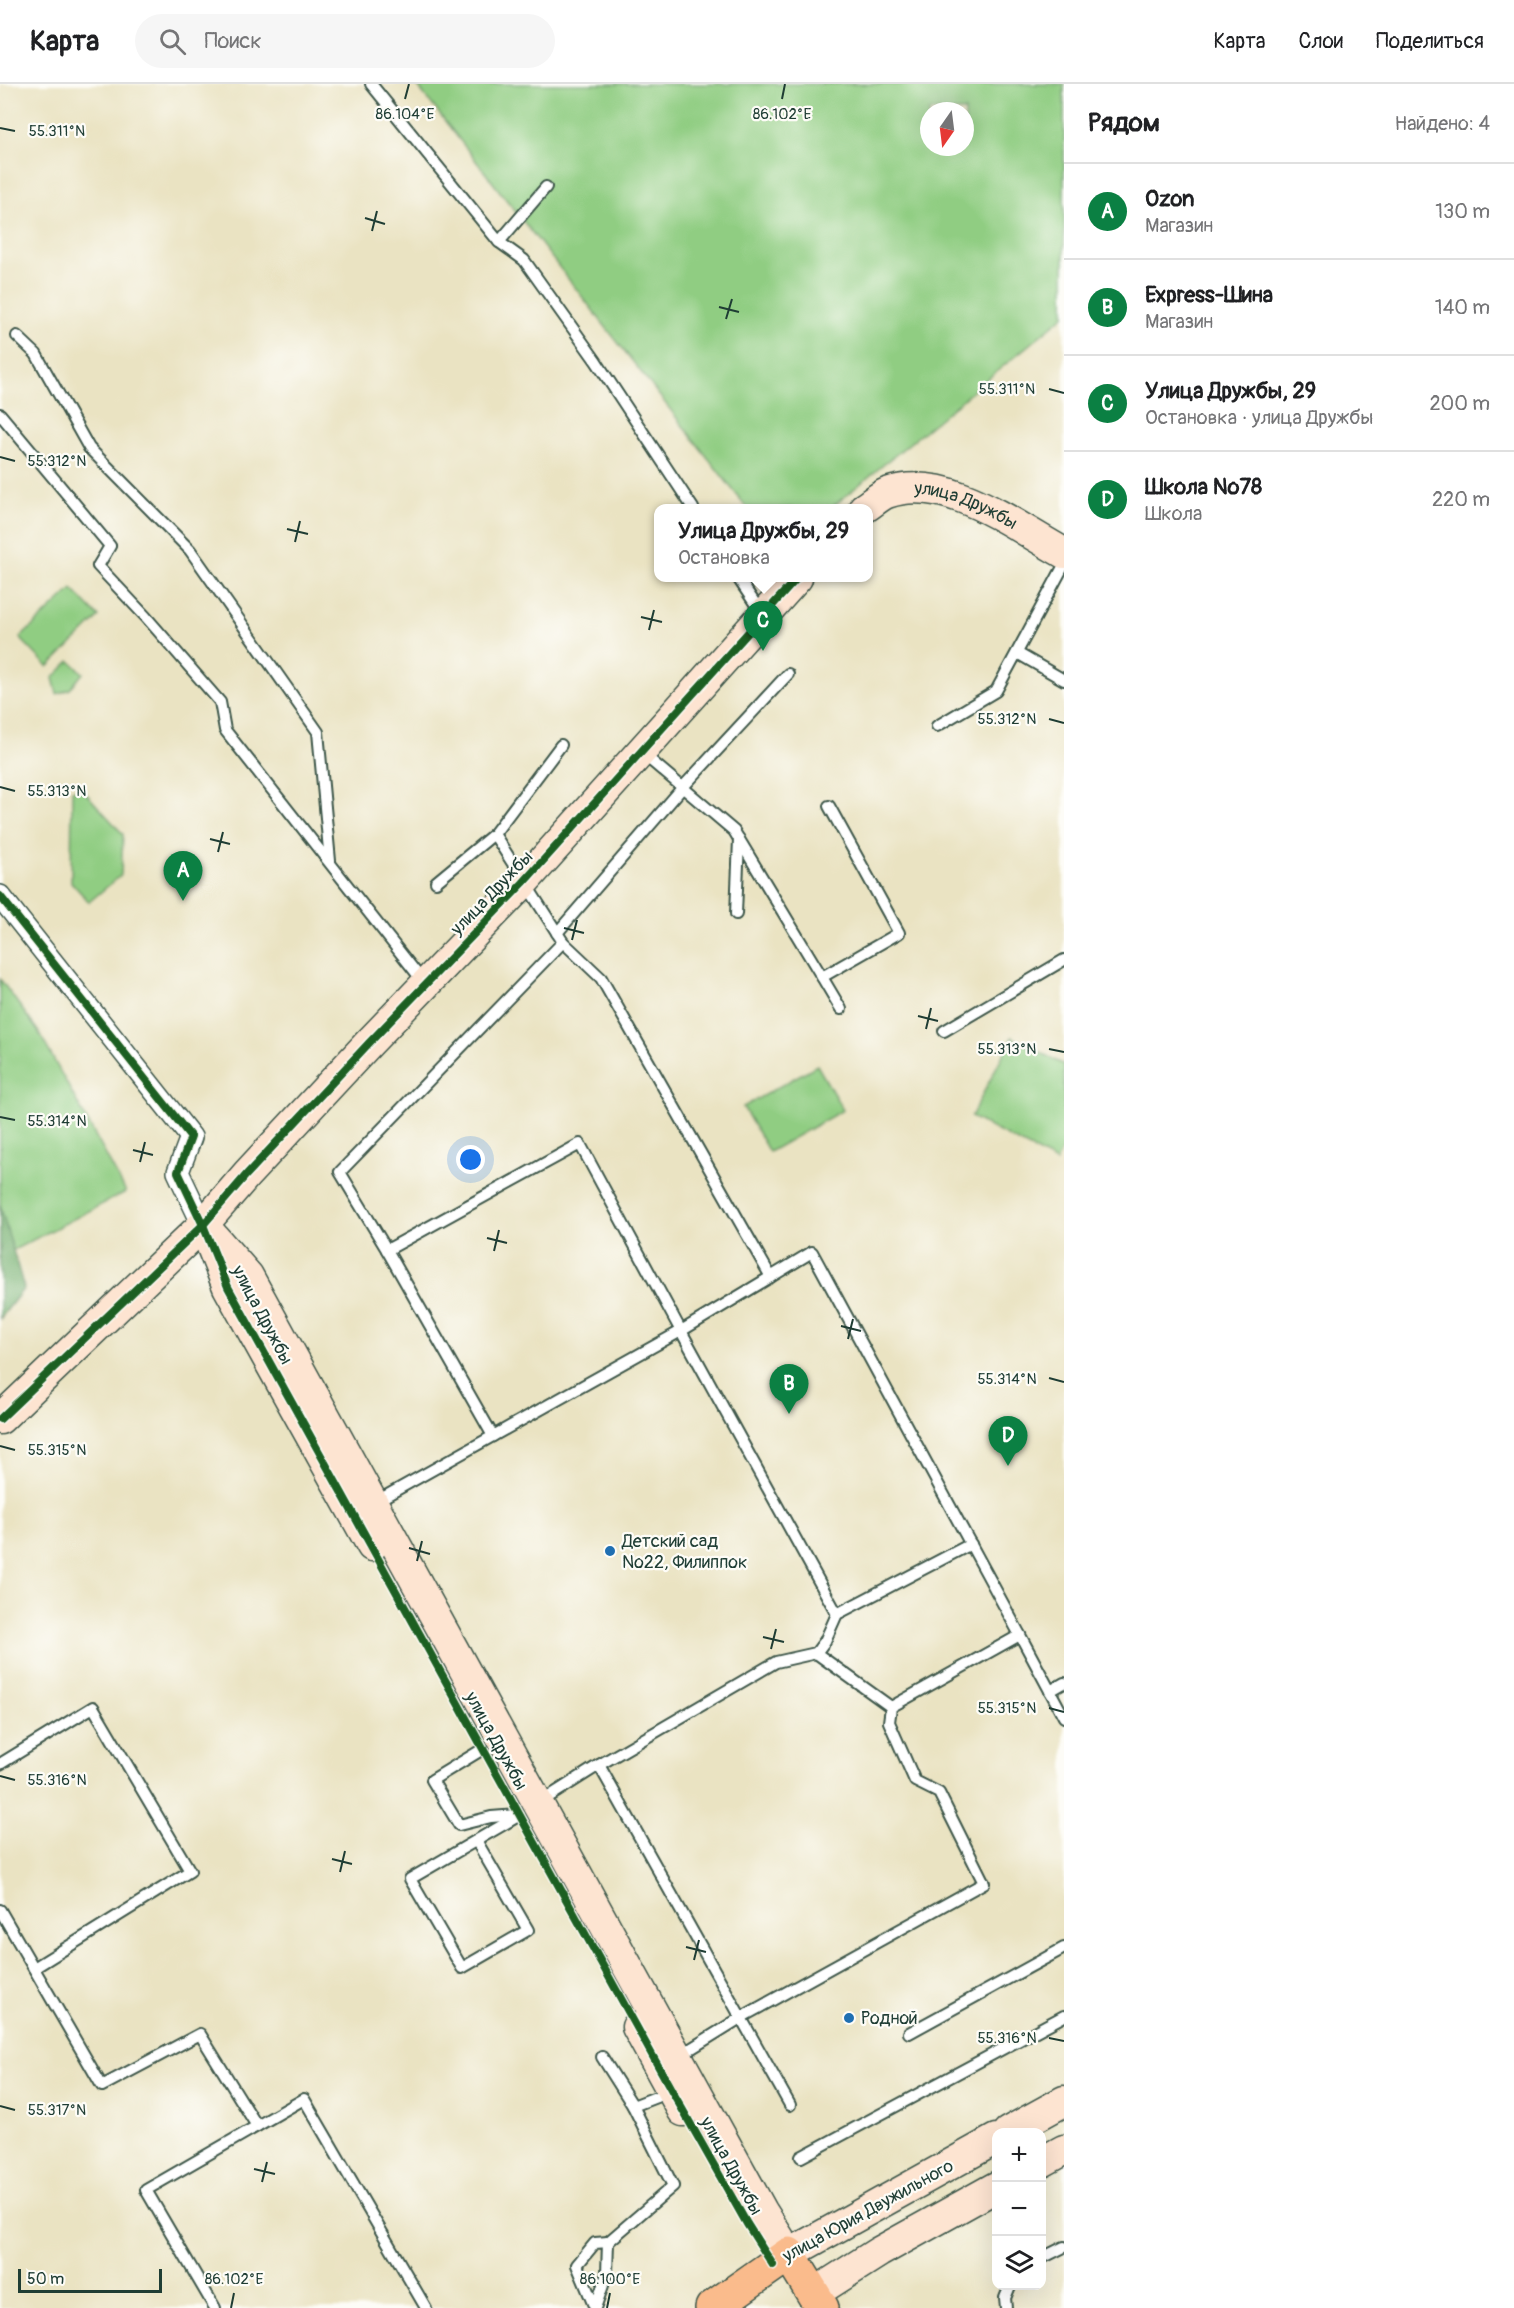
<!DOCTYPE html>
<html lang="ru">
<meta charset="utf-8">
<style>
:root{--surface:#fff;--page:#f6f6f6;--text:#202124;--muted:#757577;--line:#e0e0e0;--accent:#0b8043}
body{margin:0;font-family:Pangolin,sans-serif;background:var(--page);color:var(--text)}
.controls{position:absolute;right:18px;bottom:18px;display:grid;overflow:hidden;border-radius:12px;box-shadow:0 6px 24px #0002}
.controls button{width:54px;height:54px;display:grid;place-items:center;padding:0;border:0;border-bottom:2px solid var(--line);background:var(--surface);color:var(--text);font:30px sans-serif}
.compass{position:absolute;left:920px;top:18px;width:54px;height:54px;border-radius:50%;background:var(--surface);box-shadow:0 6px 24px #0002;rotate:194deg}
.scale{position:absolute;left:18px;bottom:15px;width:144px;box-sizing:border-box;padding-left:6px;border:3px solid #1f3d34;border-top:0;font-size:16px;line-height:21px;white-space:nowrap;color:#1f3d34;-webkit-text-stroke:4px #fdfcf7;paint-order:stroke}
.you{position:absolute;left:471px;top:1076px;width:21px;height:21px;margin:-15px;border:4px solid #fff;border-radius:50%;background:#1a73e8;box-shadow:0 0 0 9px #1a73e833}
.badge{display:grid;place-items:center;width:39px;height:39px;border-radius:50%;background:var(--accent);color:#fff;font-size:20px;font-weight:700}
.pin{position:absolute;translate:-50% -50px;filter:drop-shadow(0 2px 3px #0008)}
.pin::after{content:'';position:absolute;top:32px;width:21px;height:18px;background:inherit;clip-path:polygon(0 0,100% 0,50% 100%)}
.popup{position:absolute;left:654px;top:420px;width:219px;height:78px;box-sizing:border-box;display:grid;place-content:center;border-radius:12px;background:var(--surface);filter:drop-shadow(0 2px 4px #0005);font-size:20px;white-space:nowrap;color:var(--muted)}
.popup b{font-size:22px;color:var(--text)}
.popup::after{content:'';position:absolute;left:50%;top:100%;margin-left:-12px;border:12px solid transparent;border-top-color:var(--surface)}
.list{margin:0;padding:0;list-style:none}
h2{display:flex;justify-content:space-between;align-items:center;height:78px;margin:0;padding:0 24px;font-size:26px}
h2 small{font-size:20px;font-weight:400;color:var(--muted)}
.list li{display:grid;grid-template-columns:39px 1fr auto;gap:18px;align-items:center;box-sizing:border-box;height:96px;padding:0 24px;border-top:2px solid var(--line)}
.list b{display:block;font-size:22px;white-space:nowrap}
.list p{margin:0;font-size:20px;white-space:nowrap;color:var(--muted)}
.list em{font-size:20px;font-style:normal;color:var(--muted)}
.icon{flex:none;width:33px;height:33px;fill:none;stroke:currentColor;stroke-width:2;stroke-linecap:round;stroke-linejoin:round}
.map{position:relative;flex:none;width:1064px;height:2224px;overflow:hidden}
header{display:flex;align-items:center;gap:36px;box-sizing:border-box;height:84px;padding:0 30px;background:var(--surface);border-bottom:2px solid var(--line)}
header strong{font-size:28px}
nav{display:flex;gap:33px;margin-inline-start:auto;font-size:21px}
.search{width:420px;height:54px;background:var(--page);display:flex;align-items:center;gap:15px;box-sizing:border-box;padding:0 21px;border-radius:33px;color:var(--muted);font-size:22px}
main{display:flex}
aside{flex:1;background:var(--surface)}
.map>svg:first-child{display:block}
.green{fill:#90cd82;stroke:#58855b;stroke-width:1.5;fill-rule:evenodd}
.forest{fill:#74b070;stroke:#4a7652;stroke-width:1.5}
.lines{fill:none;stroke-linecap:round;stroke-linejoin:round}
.lane-casing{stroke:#3d5649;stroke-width:14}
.street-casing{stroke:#3d5649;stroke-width:24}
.secondary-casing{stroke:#3d5649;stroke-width:33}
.primary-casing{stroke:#3d5649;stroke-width:36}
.lane{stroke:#fff;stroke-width:10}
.street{stroke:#fff;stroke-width:21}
.secondary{stroke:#fde4d1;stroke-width:30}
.primary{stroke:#fabb8c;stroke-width:33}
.cycleway-casing{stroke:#fdfcf7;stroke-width:11}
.cycleway{stroke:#1b5e20;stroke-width:8}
.ticks{fill:none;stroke:#1f3d34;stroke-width:2}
.poi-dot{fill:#1f6fb2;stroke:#fdfcf7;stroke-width:2}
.labels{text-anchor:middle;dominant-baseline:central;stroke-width:4.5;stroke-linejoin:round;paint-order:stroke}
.street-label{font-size:18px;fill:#1f3d34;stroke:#fdfcf7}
.poi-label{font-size:18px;fill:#1f3d34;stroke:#fdfcf7;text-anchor:start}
.ticks-label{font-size:15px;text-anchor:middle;fill:#1f3d34;stroke:#fdfcf7;stroke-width:4.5;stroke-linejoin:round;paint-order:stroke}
</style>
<header>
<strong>Карта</strong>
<div class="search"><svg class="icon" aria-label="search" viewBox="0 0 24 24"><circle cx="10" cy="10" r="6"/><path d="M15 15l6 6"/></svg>Поиск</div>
<nav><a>Карта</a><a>Слои</a><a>Поделиться</a></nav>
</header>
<main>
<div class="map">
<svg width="1064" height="2224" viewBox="0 0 1064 2224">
<rect width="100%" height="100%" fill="#fdfcf7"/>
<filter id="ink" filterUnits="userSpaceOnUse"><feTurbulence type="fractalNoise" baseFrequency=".0167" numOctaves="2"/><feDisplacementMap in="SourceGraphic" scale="12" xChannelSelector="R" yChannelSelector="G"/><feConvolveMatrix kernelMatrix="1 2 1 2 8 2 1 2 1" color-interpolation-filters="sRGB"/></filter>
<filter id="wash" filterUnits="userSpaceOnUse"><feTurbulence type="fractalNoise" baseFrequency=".008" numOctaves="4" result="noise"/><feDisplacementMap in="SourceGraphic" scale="24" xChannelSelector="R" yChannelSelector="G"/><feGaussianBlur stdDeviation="1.35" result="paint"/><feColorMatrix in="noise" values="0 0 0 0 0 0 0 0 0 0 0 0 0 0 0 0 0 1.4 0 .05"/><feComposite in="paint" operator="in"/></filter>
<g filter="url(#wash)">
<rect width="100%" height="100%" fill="#eae3c2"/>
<!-- green -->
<g class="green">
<path d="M416 0H1064V232L831 424H747ZM929 27H965V63H929Z"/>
<polygon points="72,505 99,533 48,583 20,554"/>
<polygon points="70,577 83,589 70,605 57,610 53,594"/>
<polygon points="82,705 123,750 121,791 89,818 71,798 72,706"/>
<polygon points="0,895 38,947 126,1108 0,1173"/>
<polygon points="1012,953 1064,981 1064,1062 1056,1078 971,1033"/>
<polygon points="817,981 843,1026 769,1068 743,1023"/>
</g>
<!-- forest -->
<polygon class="forest" points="0,1121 24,1204 0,1235"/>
</g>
<g filter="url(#ink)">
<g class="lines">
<defs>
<g id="lane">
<polyline points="371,0 499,158"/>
<polyline points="546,103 499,158 524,176 596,277 693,424"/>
<polyline points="17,252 36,270 89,364 190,466 318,648 330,777"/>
<polyline points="0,330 110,462 98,482 146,533 220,618 225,646 425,900"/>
<polyline points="738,494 762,530"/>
<polyline points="1017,569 1064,596"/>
<polyline points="937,642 996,607 1064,481"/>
<polyline points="642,669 734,747 822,893 899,849 829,722"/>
<polyline points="494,750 561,661"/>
<polyline points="436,798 494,750 563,858 601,894 771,1193"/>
<polyline points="736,830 739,755"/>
<polyline points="557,849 683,703 788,590"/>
<polyline points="822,893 841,925"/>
<polyline points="944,947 1064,876"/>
<polyline points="387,1166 340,1088 563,858"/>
<polyline points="493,1352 681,1247 837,1530"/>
<polyline points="375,1418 493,1352 387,1166 580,1060 681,1247 812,1168 1020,1551"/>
<polyline points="816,1569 891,1623"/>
<polyline points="1050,1607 1064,1599"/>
<polyline points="483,1665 432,1696 459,1741 491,1733 517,1731"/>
<polyline points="0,1680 93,1623 190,1787 34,1884"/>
<polyline points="599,1681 790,2021"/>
<polyline points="539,1719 599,1681 776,1578 816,1569 825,1557 837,1530 971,1460"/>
<polyline points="477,1758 528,1846 462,1884 410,1795 520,1731"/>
<polyline points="0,1826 102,2002 200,1950 257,2042"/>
<polyline points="909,1949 1064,1864"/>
<polyline points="679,1972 742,1933 984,1799 939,1709 915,1697 889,1638 891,1623 1020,1551 1064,1633"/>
<polyline points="602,1973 633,2022 669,2008"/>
<polyline points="801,2073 1064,1932"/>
<polyline points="608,2158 673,2102 633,2022"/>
<polyline points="1042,2174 1064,2163"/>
<polyline points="215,2224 146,2106 304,2015 426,2224"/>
<polyline points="595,2224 577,2181 595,2159 608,2158 607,2190 595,2224"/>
<polyline points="1006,2224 1005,2214 1010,2202"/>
</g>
<polyline id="street" points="0,812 191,1053 178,1088 203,1141"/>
<g id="secondary">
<path id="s1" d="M864 424C871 420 879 412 887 409 946 388 1013 441 1064 469"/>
<polyline points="203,1141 248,1192 762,2127 789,2170 996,2055"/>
<polyline points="212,1163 228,1203 372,1462"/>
<polyline points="0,1335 203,1141 247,1090 369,959 523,799 797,494"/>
<polyline points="637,1943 683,2027"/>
<polyline points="1008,2048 1064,2017"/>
<polyline points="1042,2078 1064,2066"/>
<polyline points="813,2210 879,2168 996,2103"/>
</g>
<polyline id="primary" points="712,2224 789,2170 822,2224"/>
</defs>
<!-- lane casing -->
<use href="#lane" class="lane-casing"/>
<!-- street casing -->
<use href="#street" class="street-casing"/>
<!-- secondary casing -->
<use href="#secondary" class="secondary-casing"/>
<!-- primary casing -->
<use href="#primary" class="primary-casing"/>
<!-- lane -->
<use href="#lane" class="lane"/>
<!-- street -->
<use href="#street" class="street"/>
<!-- secondary -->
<use href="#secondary" class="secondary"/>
<!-- primary -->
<use href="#primary" class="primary"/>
<defs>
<g id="cycleway">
<polyline points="0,812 191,1053 178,1088 203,1141 228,1203 672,2007 747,2140 773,2181"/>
<polyline points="0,1335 203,1141 247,1090 369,959 523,799 797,494"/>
</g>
</defs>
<!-- cycleway casing -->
<use href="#cycleway" class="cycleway-casing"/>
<!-- cycleway -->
<use href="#cycleway" class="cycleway"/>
</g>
</g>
<!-- ticks -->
<path class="ticks" d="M405 15 409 0M782 15 785 0M0 44 15 47M365 134 385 140M372 147 377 127M719 223 739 228M726 235 732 215M1049 305 1064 309M0 373 15 377M287 445 308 450M295 458 300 437M641 533 662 538M649 546 654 526M1049 635 1064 639M0 703 15 707M210 755 230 760M218 768 223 748M564 844 584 849M572 856 577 836M918 932 938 937M926 945 931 924M1049 965 1064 968M0 1033 15 1036M133 1066 153 1071M140 1078 145 1058M487 1154 507 1159M494 1167 499 1146M841 1242 861 1247M848 1255 853 1235M1049 1294 1064 1298M0 1362 15 1366M409 1464 430 1470M417 1477 422 1457M763 1553 784 1558M771 1565 776 1545M1049 1624 1064 1628M0 1692 15 1696M332 1775 352 1780M340 1788 345 1767M686 1863 706 1868M694 1876 699 1856M1049 1954 1064 1957M0 2022 15 2026M254 2085 275 2090M262 2098 267 2078M231 2224 234 2209M607 2224 610 2209"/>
<!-- markers -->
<g class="poi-dot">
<circle cx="610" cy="1467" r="6"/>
<circle cx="849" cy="1934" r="6"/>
</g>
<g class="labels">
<!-- street labels -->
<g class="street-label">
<text stroke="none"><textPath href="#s1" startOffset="110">улица Дружбы</textPath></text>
<text transform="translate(492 809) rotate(-46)">улица Дружбы</text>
<text transform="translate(262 1231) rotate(62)">улица Дружбы</text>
<text transform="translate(496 1657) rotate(61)">улица Дружбы</text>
<text transform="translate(731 2082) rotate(61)">улица Дружбы</text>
<text transform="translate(868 2127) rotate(-29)">улица Юрия Двужильного</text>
</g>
<!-- poi labels -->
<g class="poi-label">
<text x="622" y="1457">Детский сад<tspan x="622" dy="21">№22, Филиппок</tspan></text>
<text x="861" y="1934">Родной</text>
</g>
</g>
<g class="ticks-label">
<text x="405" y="35">86.104°E</text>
<text x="782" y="35">86.102°E</text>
<text x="57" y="52">55.311°N</text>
<text x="1007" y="310">55.311°N</text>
<text x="57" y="382">55.312°N</text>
<text x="1007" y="640">55.312°N</text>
<text x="57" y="712">55.313°N</text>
<text x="1007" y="970">55.313°N</text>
<text x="57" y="1042">55.314°N</text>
<text x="1007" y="1300">55.314°N</text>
<text x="57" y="1371">55.315°N</text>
<text x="1007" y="1629">55.315°N</text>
<text x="57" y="1701">55.316°N</text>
<text x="1007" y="1959">55.316°N</text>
<text x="57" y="2031">55.317°N</text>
<text x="234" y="2200">86.102°E</text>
<text x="610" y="2200">86.100°E</text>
</g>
</svg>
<div class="controls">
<button>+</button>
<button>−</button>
<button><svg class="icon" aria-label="layers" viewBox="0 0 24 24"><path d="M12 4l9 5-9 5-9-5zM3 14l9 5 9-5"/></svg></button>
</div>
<svg class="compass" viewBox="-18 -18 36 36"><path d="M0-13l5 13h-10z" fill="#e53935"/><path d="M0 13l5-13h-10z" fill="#757577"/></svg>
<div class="scale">50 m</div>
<div class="you"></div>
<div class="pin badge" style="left:183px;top:817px">A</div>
<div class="pin badge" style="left:789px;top:1330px">B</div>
<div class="pin badge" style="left:763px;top:567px">C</div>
<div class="popup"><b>Улица Дружбы, 29</b>Остановка</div>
<div class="pin badge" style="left:1008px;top:1382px">D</div>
</div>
<aside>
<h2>Рядом<small>Найдено: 4</small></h2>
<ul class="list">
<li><span class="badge">A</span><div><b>Ozon</b><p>Магазин</p></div><em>130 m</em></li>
<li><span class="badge">B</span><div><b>Express-Шина</b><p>Магазин</p></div><em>140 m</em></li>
<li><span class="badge">C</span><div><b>Улица Дружбы, 29</b><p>Остановка · улица Дружбы</p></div><em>200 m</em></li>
<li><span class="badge">D</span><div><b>Школа №78</b><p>Школа</p></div><em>220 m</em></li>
</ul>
</aside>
</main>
